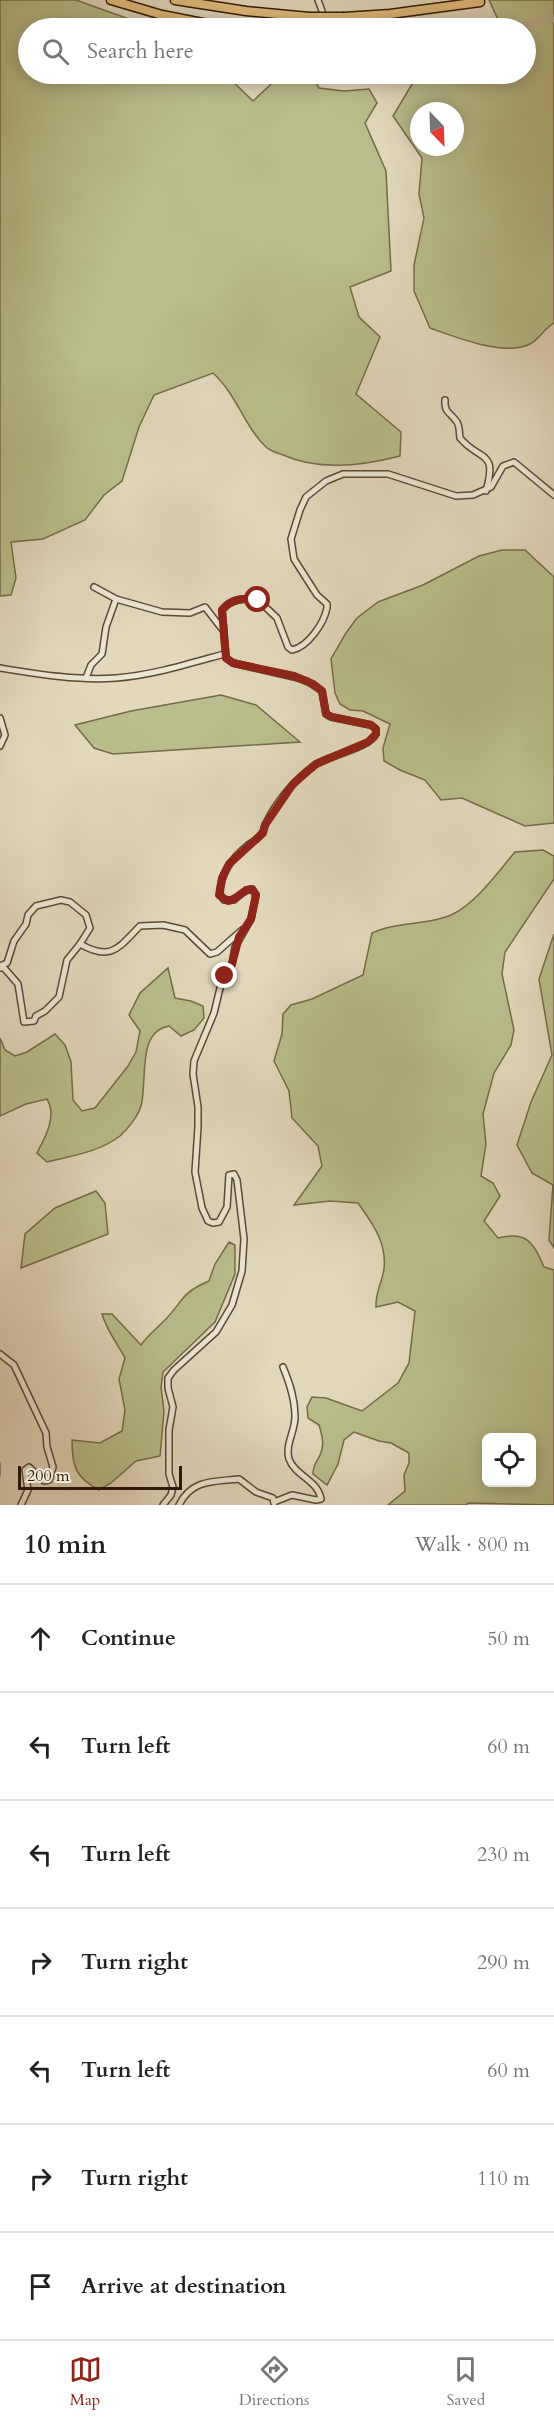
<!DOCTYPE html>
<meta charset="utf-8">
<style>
:root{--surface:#fff;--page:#f6f6f6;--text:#202124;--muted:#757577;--line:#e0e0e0;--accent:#8f2418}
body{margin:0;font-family:Cardo,serif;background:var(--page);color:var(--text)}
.controls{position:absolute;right:18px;bottom:18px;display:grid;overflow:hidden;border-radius:9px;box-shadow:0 3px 15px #0003}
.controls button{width:54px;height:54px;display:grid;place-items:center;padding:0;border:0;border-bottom:2px solid var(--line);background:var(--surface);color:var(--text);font:30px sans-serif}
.compass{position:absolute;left:410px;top:102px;width:54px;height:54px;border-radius:50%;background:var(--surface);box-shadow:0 3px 15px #0003;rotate:157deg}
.scale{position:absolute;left:18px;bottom:15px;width:164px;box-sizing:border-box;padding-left:6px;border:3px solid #301907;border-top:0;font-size:16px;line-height:21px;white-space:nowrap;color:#301907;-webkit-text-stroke:4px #ede6d3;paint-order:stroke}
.stop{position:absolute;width:18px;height:18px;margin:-14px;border:4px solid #8f2418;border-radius:50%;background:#fff}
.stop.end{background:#8f2418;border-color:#fff;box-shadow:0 2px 6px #0008}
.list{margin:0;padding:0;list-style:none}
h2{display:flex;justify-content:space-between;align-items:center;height:78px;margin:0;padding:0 24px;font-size:26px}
h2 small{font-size:20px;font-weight:400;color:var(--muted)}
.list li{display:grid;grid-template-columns:39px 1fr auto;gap:18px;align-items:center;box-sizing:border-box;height:108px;padding:0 24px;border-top:2px solid var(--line)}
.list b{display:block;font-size:22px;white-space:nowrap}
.list em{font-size:20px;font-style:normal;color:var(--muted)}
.icon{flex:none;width:33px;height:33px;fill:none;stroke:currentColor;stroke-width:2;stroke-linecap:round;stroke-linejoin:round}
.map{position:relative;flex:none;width:554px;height:1505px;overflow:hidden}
.search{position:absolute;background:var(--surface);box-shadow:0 3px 15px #0003;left:18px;right:18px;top:18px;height:66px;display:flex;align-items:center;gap:15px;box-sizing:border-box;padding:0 21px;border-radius:33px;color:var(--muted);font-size:22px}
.sheet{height:834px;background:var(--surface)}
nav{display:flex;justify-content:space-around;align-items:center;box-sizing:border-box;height:84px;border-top:2px solid var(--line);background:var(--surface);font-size:16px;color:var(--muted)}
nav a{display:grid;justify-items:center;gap:3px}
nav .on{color:var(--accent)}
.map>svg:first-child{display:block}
.green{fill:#babd8c;stroke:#756b4a;stroke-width:1.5;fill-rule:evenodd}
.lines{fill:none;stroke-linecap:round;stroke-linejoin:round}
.stream{stroke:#6e7871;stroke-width:1.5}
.highway-tunnel{stroke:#bfb298;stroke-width:8;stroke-dasharray:8 4;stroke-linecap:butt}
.minor-casing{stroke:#5d4934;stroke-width:8}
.highway-casing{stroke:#301907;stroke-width:11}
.minor{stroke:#ede6d3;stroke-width:5}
.highway{stroke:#e2bc7e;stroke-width:8}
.highway-bridge-casing{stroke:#301907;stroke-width:11;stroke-linecap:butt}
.highway-bridge{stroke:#e2bc7e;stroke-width:8}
.route{stroke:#8f2418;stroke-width:8}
</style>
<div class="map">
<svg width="554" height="1505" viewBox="0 0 554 1505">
<rect width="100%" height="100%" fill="#e3d8bc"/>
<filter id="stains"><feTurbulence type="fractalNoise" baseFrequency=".00333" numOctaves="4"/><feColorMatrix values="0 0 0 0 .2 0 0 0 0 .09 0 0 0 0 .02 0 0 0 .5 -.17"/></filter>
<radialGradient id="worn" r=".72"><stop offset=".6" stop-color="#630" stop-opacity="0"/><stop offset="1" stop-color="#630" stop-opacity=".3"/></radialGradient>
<!-- green -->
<g class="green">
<path d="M0 0H76L154 28H28V74H225L253 101 282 74H312L319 88 344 91 369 89 377 103 365 123 386 171 391 271 350 287 359 317 380 337 356 394 401 432 400 456C362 466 319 471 283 455 277 453 270 451 266 447 244 426 237 395 213 373L154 395 139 427 122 481 104 495 85 520 43 539 11 542 16 578 11 595 0 596Z"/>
<path d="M489 0H554V323C545 328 538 340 530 344 504 357 455 337 430 328L414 291V265L424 218 419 194 422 158 393 116 418 74H526V28H502ZM419 111H455V147H419Z"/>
<polygon points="502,550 525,550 554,577 554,823 525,826 462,798 441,800 425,780 400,770 384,761 383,748 390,724 363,711 350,710 340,704 335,693 331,659 346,633 357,618 378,602 423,585 479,556"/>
<polygon points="221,695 256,705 300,742 113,754 94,748 75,725 131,711"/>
<path d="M543 850 554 856V879L505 952 502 974 514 1030 511 1045 494 1073 483 1114 486 1144 481 1176 493 1183 500 1196 484 1221 498 1238C527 1231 533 1242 544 1267L554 1270V1505L469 1503 465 1505H388L405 1491 404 1475 409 1463V1453L391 1443 379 1441 354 1432 344 1440 338 1464 327 1485 313 1474C313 1465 316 1463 320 1455 325 1445 322 1435 319 1425L308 1418 307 1407 312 1397 326 1398 362 1411 398 1383 409 1363 415 1311 398 1302 376 1307C375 1293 382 1283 384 1269 387 1242 372 1223 358 1203L330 1201 294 1205 322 1166 318 1146 292 1118 289 1091 274 1061 282 1034 283 1014 291 1005 312 999 363 975 372 933C397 921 428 926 453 914 477 902 498 872 515 852ZM486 1438H532V1482H486Z"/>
<polygon points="554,934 554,1248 549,1240 553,1185 532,1173 517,1145 531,1102 552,1055 539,979"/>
<path d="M168 968 175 998 191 1001 203 1006 204 1018 194 1030 181 1036 169 1026C136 1032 148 1081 141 1106 138 1116 128 1129 120 1136 99 1152 72 1156 47 1162L37 1153C46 1136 57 1116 47 1099L26 1104 0 1116V1038L5 1050 15 1056 27 1052 55 1034 65 1045 71 1062 73 1100 82 1111 95 1108 128 1066 136 1052 140 1031 129 1015 140 993Z"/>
<polygon points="96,1191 105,1203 108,1234 21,1268 25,1234 55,1208"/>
<path d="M229 1242 235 1245V1274L215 1322 163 1372 161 1387 164 1411 160 1456 136 1461 111 1483 99 1490C75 1477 72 1466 72 1440L100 1443 122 1431 125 1410 119 1379 125 1358C117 1343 107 1331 102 1314H112L141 1345C147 1336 156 1329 164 1321 183 1302 180 1293 209 1281L215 1264Z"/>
</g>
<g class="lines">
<!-- stream -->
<polyline class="stream" points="0,1463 0,1476"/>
<!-- highway-tunnel -->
<polyline class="highway-tunnel" points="513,28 554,18"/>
<defs>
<g id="minor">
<polyline points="318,0 322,11 322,28"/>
<path d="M445 400C444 413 451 413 457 422 460 427 459 433 460 438 480 462 498 449 486 491"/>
<polyline points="94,587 116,599 162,612 190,613 205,607 222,629"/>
<path d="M0 668C37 674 78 681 116 678 153 675 188 664 224 654"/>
<polyline points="86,678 91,665 102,654 106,627 116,599"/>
<polyline points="0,718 5,735 0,746"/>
<path d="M0 966 7 963 14 941 26 924 28 915 36 906 61 900 70 902 86 915 90 928 80 944C112 962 119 947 140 926L163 925 185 930 210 954 217 952 242 930"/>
<polyline points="0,968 4,968 18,984 24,1022 34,1021 36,1016 45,1011 59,997 67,960 80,944"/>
<polyline points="0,1354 14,1365 46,1433 47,1447 53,1467 49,1480 44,1481 29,1467 25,1470 28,1490 21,1505"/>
<path d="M274 1502 292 1495 316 1500 321 1499C318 1480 295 1476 289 1459 285 1445 295 1431 295 1417 295 1399 290 1384 283 1367"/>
<path d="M163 1505 171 1495 173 1487 169 1474V1430L173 1407 168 1388V1378L174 1370 216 1332 232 1305 242 1271 244 1239 237 1180 234 1174 229 1175 227 1207 219 1222 213 1223 208 1221 202 1208 195 1172 198 1127V1107L193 1074 194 1061 214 1013 221 984 232 964 235 947 251 919 256 895 252 889 246 890 234 900H224L220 895C220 873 232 858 248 845 253 842 259 838 262 833 264 831 264 827 265 825 276 802 295 779 315 765 329 755 370 748 376 734V729L371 725 331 717 326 714 322 691 307 681 294 677 233 663 226 658 222 610C232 598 244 598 258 600L277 618 288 647 292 650C308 647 324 623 327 608V604L317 595 294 559 291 539 300 510 306 497 326 481 343 474H388L456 496 473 495 491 487 503 466 514 462 554 495"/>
<path d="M179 1505C192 1479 213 1482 239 1479L256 1492 273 1498 274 1503"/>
</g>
<g id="highway">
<polyline points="111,0 162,15 228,28"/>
<polyline points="175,0 246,11 309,17"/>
<polyline points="344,17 390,14 480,2"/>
</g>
</defs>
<!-- minor casing -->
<use href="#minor" class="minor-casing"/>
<!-- highway casing -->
<use href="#highway" class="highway-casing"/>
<!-- minor -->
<use href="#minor" class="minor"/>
<!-- highway -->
<use href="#highway" class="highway"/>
<defs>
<polyline id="highway-bridge" points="309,17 344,17"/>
</defs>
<!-- highway-bridge casing -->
<use href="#highway-bridge" class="highway-bridge-casing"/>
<!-- highway-bridge -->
<use href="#highway-bridge" class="highway-bridge"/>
</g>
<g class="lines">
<!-- route -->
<path class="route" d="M225 976 232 964 239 937 251 919 256 895 252 889C242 890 238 899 228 901L219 895 222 878 229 864 263 833 265 825 293 784 316 764 368 742 376 734V729L371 725 332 717 326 714 322 691 313 684 294 676 233 663 226 658 222 610C232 598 244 598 258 600"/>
</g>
<rect width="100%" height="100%" filter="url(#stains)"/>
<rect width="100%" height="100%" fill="url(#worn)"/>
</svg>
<div class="controls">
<button><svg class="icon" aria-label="locate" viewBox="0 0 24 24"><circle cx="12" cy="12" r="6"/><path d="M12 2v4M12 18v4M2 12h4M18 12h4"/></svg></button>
</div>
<svg class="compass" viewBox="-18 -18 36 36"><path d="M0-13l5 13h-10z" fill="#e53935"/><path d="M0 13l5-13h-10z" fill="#757577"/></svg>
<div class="scale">200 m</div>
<div class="stop" style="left:258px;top:600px"></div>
<div class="stop end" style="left:225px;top:976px"></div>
<div class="search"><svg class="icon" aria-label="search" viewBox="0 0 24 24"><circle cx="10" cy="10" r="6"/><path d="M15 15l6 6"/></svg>Search here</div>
</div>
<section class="sheet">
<h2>10 min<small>Walk · 800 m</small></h2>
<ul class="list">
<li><svg class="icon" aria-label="ahead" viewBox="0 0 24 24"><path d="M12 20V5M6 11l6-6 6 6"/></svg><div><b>Continue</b></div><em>50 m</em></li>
<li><svg class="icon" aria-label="left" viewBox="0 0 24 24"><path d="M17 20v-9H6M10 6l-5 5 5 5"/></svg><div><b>Turn left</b></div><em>60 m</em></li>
<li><svg class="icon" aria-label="left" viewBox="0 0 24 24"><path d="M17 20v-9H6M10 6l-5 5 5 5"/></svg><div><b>Turn left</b></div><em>230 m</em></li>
<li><svg class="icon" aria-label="right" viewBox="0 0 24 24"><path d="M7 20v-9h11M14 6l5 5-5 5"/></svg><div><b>Turn right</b></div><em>290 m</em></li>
<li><svg class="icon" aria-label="left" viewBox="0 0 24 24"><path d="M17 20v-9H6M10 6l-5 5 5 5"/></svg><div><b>Turn left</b></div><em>60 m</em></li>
<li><svg class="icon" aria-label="right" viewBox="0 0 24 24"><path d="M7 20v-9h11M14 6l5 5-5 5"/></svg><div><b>Turn right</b></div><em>110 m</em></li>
<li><svg class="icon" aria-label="arrive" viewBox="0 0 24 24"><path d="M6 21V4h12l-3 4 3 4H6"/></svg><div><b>Arrive at destination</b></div></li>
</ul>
</section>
<nav>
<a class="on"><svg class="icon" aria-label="map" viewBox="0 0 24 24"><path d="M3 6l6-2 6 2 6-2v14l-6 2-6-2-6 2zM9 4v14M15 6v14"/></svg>Map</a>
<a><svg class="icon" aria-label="directions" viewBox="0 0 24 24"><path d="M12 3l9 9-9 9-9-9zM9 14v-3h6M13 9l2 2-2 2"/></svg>Directions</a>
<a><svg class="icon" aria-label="saved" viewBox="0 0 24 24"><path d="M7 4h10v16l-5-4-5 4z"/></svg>Saved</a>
</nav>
